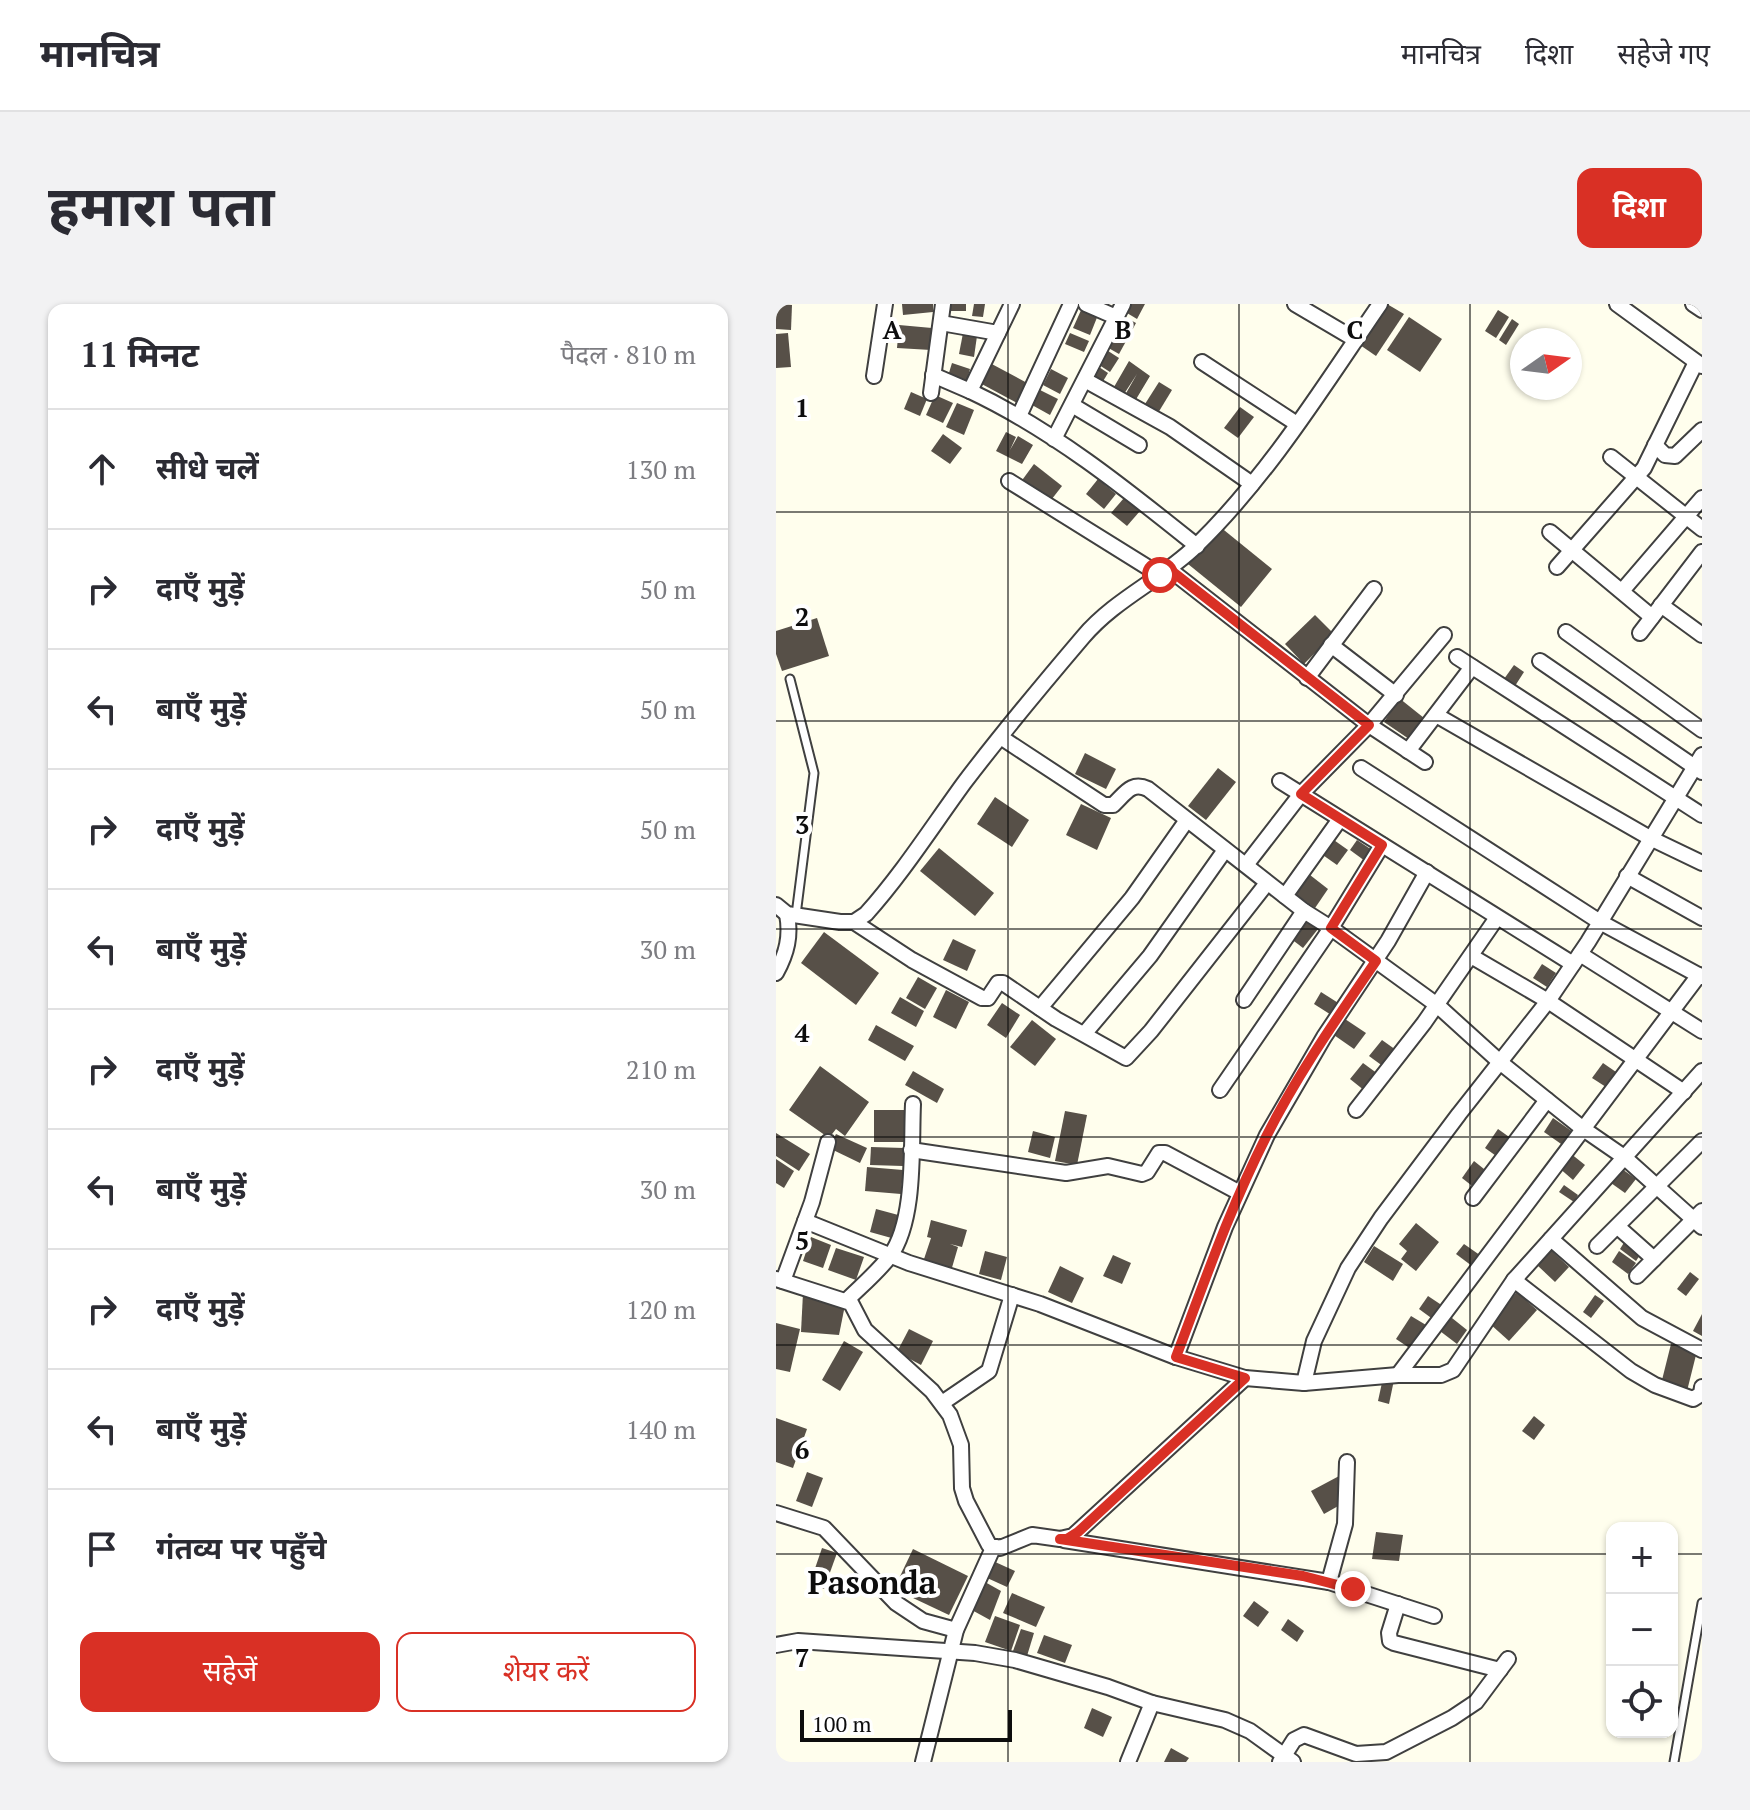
<!DOCTYPE html>
<html lang="hi">
<meta charset="utf-8">
<style>
:root{--surface:#fff;--page:#f2f2f3;--text:#2b2b33;--muted:#7c7c81;--line:#e1e1e2;--accent:#d93025}
body{margin:0;font-family:"PT Serif","Noto Sans Devanagari",serif;background:var(--page);color:var(--text)}
.controls{position:absolute;right:24px;bottom:24px;display:grid;overflow:hidden;border-radius:16px;box-shadow:0 2px 6px #0004}
.controls button{width:72px;height:72px;display:grid;place-items:center;padding:0;border:0;border-bottom:2px solid var(--line);background:var(--surface);color:var(--text);font:40px sans-serif}
.compass{position:absolute;left:734px;top:24px;width:72px;height:72px;border-radius:50%;background:var(--surface);box-shadow:0 2px 6px #0004;rotate:76deg}
.scale{position:absolute;left:24px;bottom:20px;width:212px;box-sizing:border-box;padding-left:8px;border:4px solid #0d0d0d;border-top:0;font-size:22px;line-height:28px;white-space:nowrap;color:#0d0d0d;-webkit-text-stroke:6px #fff;paint-order:stroke}
.stop{position:absolute;width:24px;height:24px;margin:-18px;border:6px solid #d93025;border-radius:50%;background:#fff}
.stop.end{background:#d93025;border-color:#fff;box-shadow:0 2px 8px #0008}
.list{margin:0;padding:0;list-style:none}
h2{display:flex;justify-content:space-between;align-items:center;height:104px;margin:0;padding:0 32px;font-size:34px}
h2 small{font-size:26px;font-weight:400;color:var(--muted)}
.list li{display:grid;grid-template-columns:52px 1fr auto;gap:24px;align-items:center;box-sizing:border-box;height:120px;padding:0 32px;border-top:2px solid var(--line)}
.list b{display:block;font-size:30px;white-space:nowrap}
.list em{font-size:26px;font-style:normal;color:var(--muted)}
.actions{display:flex;gap:16px;padding:24px 32px}
.actions a{flex:1;padding:18px 0;border:2px solid var(--accent);border-radius:16px;text-align:center;font-size:28px;color:var(--accent)}
.actions .main{background:var(--accent);color:#fff}
.icon{flex:none;width:44px;height:44px;fill:none;stroke:currentColor;stroke-width:2;stroke-linecap:round;stroke-linejoin:round}
.map{position:relative;flex:none;width:926px;height:1458px;overflow:hidden;border-radius:16px}
header{display:flex;align-items:center;gap:48px;box-sizing:border-box;height:112px;padding:0 40px;background:var(--surface);border-bottom:2px solid var(--line)}
header strong{font-size:38px}
nav{display:flex;gap:44px;margin-inline-start:auto;font-size:28px}
.intro{display:flex;align-items:center;justify-content:space-between;box-sizing:border-box;height:192px;padding:0 48px}
h1{margin:0;font-size:56px}
.button{padding:20px 36px;border-radius:16px;background:var(--accent);color:#fff;font-size:28px;font-weight:700}
main{display:flex;gap:48px;padding:0 48px}
aside{flex:1;background:var(--surface);border-radius:16px;box-shadow:0 2px 6px #0004}
.map>svg:first-child{display:block}
.building{fill:#575048}
.lines{fill:none;stroke-linecap:round;stroke-linejoin:round}
.service-casing{stroke:#404040;stroke-width:11}
.minor-casing{stroke:#404040;stroke-width:18}
.service{stroke:#fff;stroke-width:7}
.minor{stroke:#fff;stroke-width:14}
.route{stroke:#d93025;stroke-width:10}
.grid{fill:none;stroke:#0d0d0d;stroke-width:2;stroke-opacity:0.55}
.labels{text-anchor:middle;dominant-baseline:central;stroke-width:8;stroke-linejoin:round;paint-order:stroke}
.district-label{font-size:32px;font-weight:bold;fill:#0d0d0d;stroke:#fff}
.grid-label{font-size:26px;text-anchor:middle;font-weight:bold;fill:#0d0d0d;stroke:#fff;stroke-width:8;stroke-linejoin:round;paint-order:stroke}
</style>
<header>
<strong>मानचित्र</strong>
<nav><a>मानचित्र</a><a>दिशा</a><a>सहेजे गए</a></nav>
</header>
<div class="intro"><h1>हमारा पता</h1><a class="button">दिशा</a></div>
<main>
<aside>
<h2>11 मिनट<small>पैदल · 810 m</small></h2>
<ul class="list">
<li><svg class="icon" aria-label="ahead" viewBox="0 0 24 24"><path d="M12 20V5M6 11l6-6 6 6"/></svg><div><b>सीधे चलें</b></div><em>130 m</em></li>
<li><svg class="icon" aria-label="right" viewBox="0 0 24 24"><path d="M7 20v-9h11M14 6l5 5-5 5"/></svg><div><b>दाएँ मुड़ें</b></div><em>50 m</em></li>
<li><svg class="icon" aria-label="left" viewBox="0 0 24 24"><path d="M17 20v-9H6M10 6l-5 5 5 5"/></svg><div><b>बाएँ मुड़ें</b></div><em>50 m</em></li>
<li><svg class="icon" aria-label="right" viewBox="0 0 24 24"><path d="M7 20v-9h11M14 6l5 5-5 5"/></svg><div><b>दाएँ मुड़ें</b></div><em>50 m</em></li>
<li><svg class="icon" aria-label="left" viewBox="0 0 24 24"><path d="M17 20v-9H6M10 6l-5 5 5 5"/></svg><div><b>बाएँ मुड़ें</b></div><em>30 m</em></li>
<li><svg class="icon" aria-label="right" viewBox="0 0 24 24"><path d="M7 20v-9h11M14 6l5 5-5 5"/></svg><div><b>दाएँ मुड़ें</b></div><em>210 m</em></li>
<li><svg class="icon" aria-label="left" viewBox="0 0 24 24"><path d="M17 20v-9H6M10 6l-5 5 5 5"/></svg><div><b>बाएँ मुड़ें</b></div><em>30 m</em></li>
<li><svg class="icon" aria-label="right" viewBox="0 0 24 24"><path d="M7 20v-9h11M14 6l5 5-5 5"/></svg><div><b>दाएँ मुड़ें</b></div><em>120 m</em></li>
<li><svg class="icon" aria-label="left" viewBox="0 0 24 24"><path d="M17 20v-9H6M10 6l-5 5 5 5"/></svg><div><b>बाएँ मुड़ें</b></div><em>140 m</em></li>
<li><svg class="icon" aria-label="arrive" viewBox="0 0 24 24"><path d="M6 21V4h12l-3 4 3 4H6"/></svg><div><b>गंतव्य पर पहुँचे</b></div></li>
</ul>
<div class="actions"><a class="main">सहेजें</a><a>शेयर करें</a></div>
</aside>
<div class="map">
<svg width="926" height="1458" viewBox="0 0 926 1458">
<rect width="100%" height="100%" fill="#fffeed"/>
<!-- building -->
<g class="building">
<polygon points="0,0 16,1 15,26 0,25"/>
<polygon points="126,0 157,0 157,8 127,11"/>
<rect x="173" y="0" width="17" height="7"/>
<polygon points="198,0 209,0 207,13 196,12"/>
<polygon points="349,0 369,0 361,15 346,6"/>
<polygon points="611,0 628,10 600,52 584,41"/>
<polygon points="306,4 322,11 314,31 297,24"/>
<polygon points="722,6 733,13 720,34 709,27"/>
<polygon points="345,11 360,19 343,50 329,42"/>
<polygon points="633,13 666,35 644,68 611,46"/>
<polygon points="736,15 743,20 730,41 723,36"/>
<polygon points="123,21 156,24 155,46 121,44"/>
<polygon points="12,29 15,63 0,64 0,30"/>
<polygon points="187,29 201,32 198,53 183,50"/>
<polygon points="294,29 313,37 308,48 289,40"/>
<polygon points="329,45 343,54 334,68 320,59"/>
<polygon points="353,57 374,72 359,97 349,91 361,70 348,90 338,83"/>
<polygon points="212,58 253,80 243,100 202,78"/>
<polygon points="176,59 194,65 191,77 172,72"/>
<polygon points="320,61 332,69 326,79 313,72"/>
<polygon points="275,65 292,74 284,90 267,81"/>
<polygon points="383,78 396,86 382,109 369,100"/>
<polygon points="264,86 282,95 274,111 256,101"/>
<polygon points="135,88 151,95 144,112 128,105"/>
<polygon points="159,91 177,99 167,119 150,111"/>
<polygon points="181,99 198,106 188,131 170,123"/>
<polygon points="464,103 478,113 462,134 448,124"/>
<polygon points="230,128 240,133 234,146 242,132 257,141 246,160 220,147"/>
<polygon points="167,130 186,144 174,160 155,147"/>
<polygon points="258,160 286,182 272,200 244,179"/>
<polygon points="322,175 340,190 328,205 310,190"/>
<polygon points="348,194 364,207 351,222 335,209"/>
<polygon points="443,222 496,265 465,303 412,260"/>
<polygon points="539,311 558,330 528,360 509,340"/>
<polygon points="41,314 53,352 6,367 0,350 0,327"/>
<polygon points="738,361 748,368 739,382 728,375"/>
<polygon points="623,394 648,414 633,435 608,418"/>
<polygon points="309,449 340,465 330,485 299,470"/>
<polygon points="442,464 460,478 430,516 412,502"/>
<polygon points="219,493 253,516 236,543 201,520"/>
<polygon points="305,500 335,514 321,546 290,531"/>
<polygon points="555,534 572,546 561,561 544,549"/>
<polygon points="581,536 596,546 589,557 574,546"/>
<polygon points="163,544 218,589 199,612 144,567"/>
<polygon points="534,571 552,585 539,604 520,591"/>
<polygon points="528,615 542,625 527,644 514,634"/>
<polygon points="48,628 103,669 80,701 25,659"/>
<polygon points="177,635 200,646 191,667 167,656"/>
<polygon points="766,660 780,669 771,683 757,674"/>
<polygon points="142,673 161,684 149,705 130,694"/>
<polygon points="170,686 193,698 180,725 157,713"/>
<polygon points="545,688 567,702 560,714 538,700"/>
<polygon points="124,693 148,707 140,723 115,709"/>
<polygon points="226,699 244,711 230,734 211,721"/>
<polygon points="566,713 590,729 578,745 555,729"/>
<polygon points="256,716 280,735 259,762 234,743"/>
<polygon points="100,721 138,742 129,757 92,736"/>
<polygon points="606,736 620,746 608,763 593,752"/>
<polygon points="587,759 602,770 589,787 574,775"/>
<polygon points="827,759 840,768 830,783 816,774"/>
<polygon points="44,762 93,798 69,832 60,825 53,834 13,806"/>
<polygon points="137,767 168,785 161,799 129,781"/>
<rect x="98" y="806" width="31" height="32"/>
<polygon points="289,807 311,811 301,861 279,857"/>
<polygon points="777,814 797,828 788,842 768,828"/>
<polygon points="722,825 736,835 723,854 709,844"/>
<polygon points="257,827 279,833 274,854 252,848"/>
<polygon points="0,829 34,850 23,867 0,852"/>
<polygon points="60,830 91,844 84,859 53,844"/>
<polygon points="95,843 128,844 127,862 94,861"/>
<polygon points="794,849 809,861 797,876 782,863"/>
<polygon points="0,855 18,867 8,884 0,879"/>
<polygon points="698,857 713,869 700,885 686,874"/>
<polygon points="91,863 127,866 125,890 89,887"/>
<polygon points="846,865 860,875 849,889 835,879"/>
<polygon points="788,881 802,891 798,898 783,888"/>
<polygon points="100,905 126,912 119,935 94,928"/>
<polygon points="155,916 191,926 186,943 174,940 182,943 175,967 147,958 155,934 151,933"/>
<polygon points="640,919 663,938 640,967 625,955 631,947 623,940"/>
<polygon points="35,933 55,941 47,964 27,957"/>
<polygon points="849,937 866,948 860,957 844,945"/>
<polygon points="688,940 708,954 700,965 680,950"/>
<polygon points="598,942 627,960 617,977 588,958"/>
<polygon points="60,944 88,953 80,976 52,966"/>
<polygon points="775,946 793,963 779,978 761,961"/>
<polygon points="209,947 231,953 225,976 203,970"/>
<polygon points="843,947 860,959 852,970 836,958"/>
<polygon points="337,951 355,959 346,980 327,972"/>
<polygon points="284,962 308,974 296,999 272,988"/>
<polygon points="914,968 923,975 910,992 901,985"/>
<polygon points="741,988 761,1006 733,1037 713,1019"/>
<polygon points="27,989 69,1001 63,1031 25,1028"/>
<polygon points="819,991 828,997 815,1014 807,1008"/>
<polygon points="652,992 667,1002 658,1016 643,1005"/>
<polygon points="671,1010 691,1026 681,1040 660,1024"/>
<polygon points="926,1010 926,1032 917,1027"/>
<polygon points="635,1012 650,1021 635,1045 620,1035"/>
<polygon points="0,1019 24,1025 14,1068 0,1065"/>
<polygon points="133,1025 157,1037 145,1061 121,1048"/>
<polygon points="68,1037 87,1048 64,1087 46,1076"/>
<polygon points="895,1040 921,1047 911,1087 885,1080"/>
<polygon points="607,1074 618,1076 613,1100 602,1097"/>
<polygon points="758,1112 769,1121 758,1136 746,1127"/>
<polygon points="0,1114 31,1125 17,1164 0,1158"/>
<polygon points="31,1168 47,1174 36,1203 20,1197"/>
<polygon points="565,1171 564,1201 548,1210 535,1187"/>
<polygon points="600,1228 627,1231 623,1257 596,1255"/>
<polygon points="46,1244 61,1249 48,1285 34,1279"/>
<polygon points="137,1245 192,1272 173,1311 118,1285"/>
<polygon points="217,1257 239,1267 231,1283 209,1273"/>
<polygon points="209,1278 225,1287 214,1316 194,1305"/>
<polygon points="236,1289 269,1303 260,1323 227,1309"/>
<polygon points="478,1297 493,1308 482,1323 467,1312"/>
<polygon points="219,1312 244,1321 235,1347 209,1338"/>
<polygon points="512,1315 528,1327 521,1338 505,1326"/>
<polygon points="245,1325 258,1329 251,1352 237,1347"/>
<polygon points="268,1331 296,1341 289,1359 261,1349"/>
<polygon points="316,1404 336,1413 327,1433 308,1424"/>
<polygon points="395,1444 413,1454 410,1458 388,1458"/>
</g>
<g class="lines">
<defs>
<g id="service">
<polyline points="14,375 38,469 20,611"/>
<polyline points="898,1458 926,1299"/>
</g>
<g id="minor">
<polyline points="310,0 340,13"/>
<polyline points="519,0 580,36"/>
<polyline points="841,0 926,62"/>
<polyline points="917,0 926,6"/>
<polyline points="165,19 222,29"/>
<polyline points="426,58 521,120"/>
<polyline points="157,71 194,87 236,0"/>
<polyline points="98,72 109,0"/>
<polyline points="309,76 394,123 476,180"/>
<path d="M194 87C277 126 350 185 421 242"/>
<polyline points="155,89 167,0"/>
<polyline points="296,101 363,141"/>
<polyline points="243,112 295,0"/>
<polyline points="278,135 347,0"/>
<polyline points="879,141 889,151 899,152 926,126"/>
<polyline points="835,153 926,225"/>
<polyline points="233,177 384,271"/>
<polyline points="774,228 876,313"/>
<polyline points="781,263 868,164 920,58"/>
<polyline points="393,265 593,421 649,458"/>
<polyline points="846,287 926,194"/>
<polyline points="885,301 926,331"/>
<polyline points="790,328 926,426"/>
<polyline points="864,329 926,248"/>
<polyline points="555,341 620,391"/>
<polyline points="681,353 926,511"/>
<polyline points="764,357 926,468"/>
<polyline points="531,374 598,285"/>
<polyline points="660,411 874,534 926,559"/>
<path d="M226 434 328 501H337C349 490 355 477 372 485L528 607 555 624 661 701 725 759 806 824 848 853 926 923"/>
<polyline points="632,447 696,363"/>
<polyline points="585,464 824,618 926,673"/>
<polyline points="504,477 797,660"/>
<polyline points="470,561 525,490 593,421 668,331"/>
<polyline points="851,572 926,614"/>
<polyline points="509,592 564,515"/>
<path d="M0 601 11 610 64 618H78L90 610C126 570 156 523 188 479 226 429 267 380 307 333 339 295 385 276 420 242 493 171 547 83 604 0"/>
<polyline points="78,618 136,656 206,694 212,694 222,679 227,679 280,715 350,754 375,727 491,579"/>
<polyline points="804,650 926,727"/>
<polyline points="695,652 772,697 908,788"/>
<path d="M0 669C11 649 15 632 11 610"/>
<polyline points="468,696 528,607"/>
<polyline points="264,704 356,594 411,516"/>
<polyline points="309,729 374,652 449,546"/>
<polyline points="444,786 555,624 606,541"/>
<polyline points="580,806 648,719 720,615"/>
<polyline points="135,846 290,869 332,862 366,870 371,868 383,849 389,849 464,889"/>
<polyline points="697,894 771,796"/>
<polyline points="29,917 133,959 264,1000 400,1053 469,1074 528,1079 622,1071 665,1071 677,1066 738,976 926,767"/>
<polyline points="842,923 878,955"/>
<polyline points="775,935 866,1014 926,1046"/>
<polyline points="821,942 926,837"/>
<polyline points="861,972 926,907"/>
<polyline points="0,975 75,999 89,1026 156,1087 174,1111 185,1141 186,1184 190,1197 213,1241 224,1244 256,1231 284,1235 297,1232 469,1074"/>
<polyline points="738,976 855,1067 879,1081 917,1095 925,1090 926,1083"/>
<polyline points="7,977 36,898 52,838"/>
<path d="M71 996C85 982 102 968 114 952 140 916 135 843 137 800"/>
<polyline points="400,1053 449,923 491,831 548,733 612,637 651,568"/>
<polyline points="622,1071 923,671"/>
<polyline points="528,1079 538,1037 572,964 605,914 683,810 772,697 812,638 926,451"/>
<polyline points="166,1099 213,1067 236,991"/>
<polyline points="0,1209 48,1224 120,1299 147,1317 180,1326"/>
<polyline points="288,1236 553,1278 658,1312"/>
<polyline points="553,1278 569,1220 571,1158"/>
<polyline points="622,1300 613,1329 614,1337 618,1339 724,1366"/>
<polyline points="0,1341 22,1337 199,1349 239,1356 332,1383 376,1399 449,1416 474,1427 517,1458"/>
<polyline points="147,1458 180,1326 217,1244"/>
<polyline points="352,1458 376,1399"/>
<polyline points="504,1458 518,1436 528,1431 580,1450 610,1448 676,1414 700,1398 732,1355"/>
</g>
</defs>
<!-- service casing -->
<use href="#service" class="service-casing"/>
<!-- minor casing -->
<use href="#minor" class="minor-casing"/>
<!-- service -->
<use href="#service" class="service"/>
<!-- minor -->
<use href="#minor" class="minor"/>
</g>
<g class="lines">
<!-- route -->
<path class="route" d="M384 271 393 265 593 421 525 490 606 541 555 624 600 657C561 714 521 771 490 833 454 904 428 979 400 1053L469 1074 302 1228 291 1235H284L527 1272 577 1285"/>
</g>
<!-- grid -->
<path class="grid" d="M232 0V1458M463 0V1458M694 0V1458M0 208H926M0 417H926M0 625H926M0 833H926M0 1041H926M0 1250H836M896 1250H926"/>
<g class="labels">
<!-- district labels -->
<g class="district-label">
<text x="96" y="1278">Pasonda</text>
</g>
</g>
<g class="grid-label">
<text x="116" y="35">A</text>
<text x="347" y="35">B</text>
<text x="579" y="35">C</text>
<text x="26" y="113">1</text>
<text x="26" y="322">2</text>
<text x="26" y="530">3</text>
<text x="26" y="738">4</text>
<text x="26" y="946">5</text>
<text x="26" y="1155">6</text>
<text x="26" y="1363">7</text>
</g>
</svg>
<div class="controls">
<button>+</button>
<button>−</button>
<button><svg class="icon" aria-label="locate" viewBox="0 0 24 24"><circle cx="12" cy="12" r="6"/><path d="M12 2v4M12 18v4M2 12h4M18 12h4"/></svg></button>
</div>
<svg class="compass" viewBox="-18 -18 36 36"><path d="M0-13l5 13h-10z" fill="#e53935"/><path d="M0 13l5-13h-10z" fill="#7c7c81"/></svg>
<div class="scale">100 m</div>
<div class="stop" style="left:384px;top:271px"></div>
<div class="stop end" style="left:577px;top:1285px"></div>
</div>
</main>
